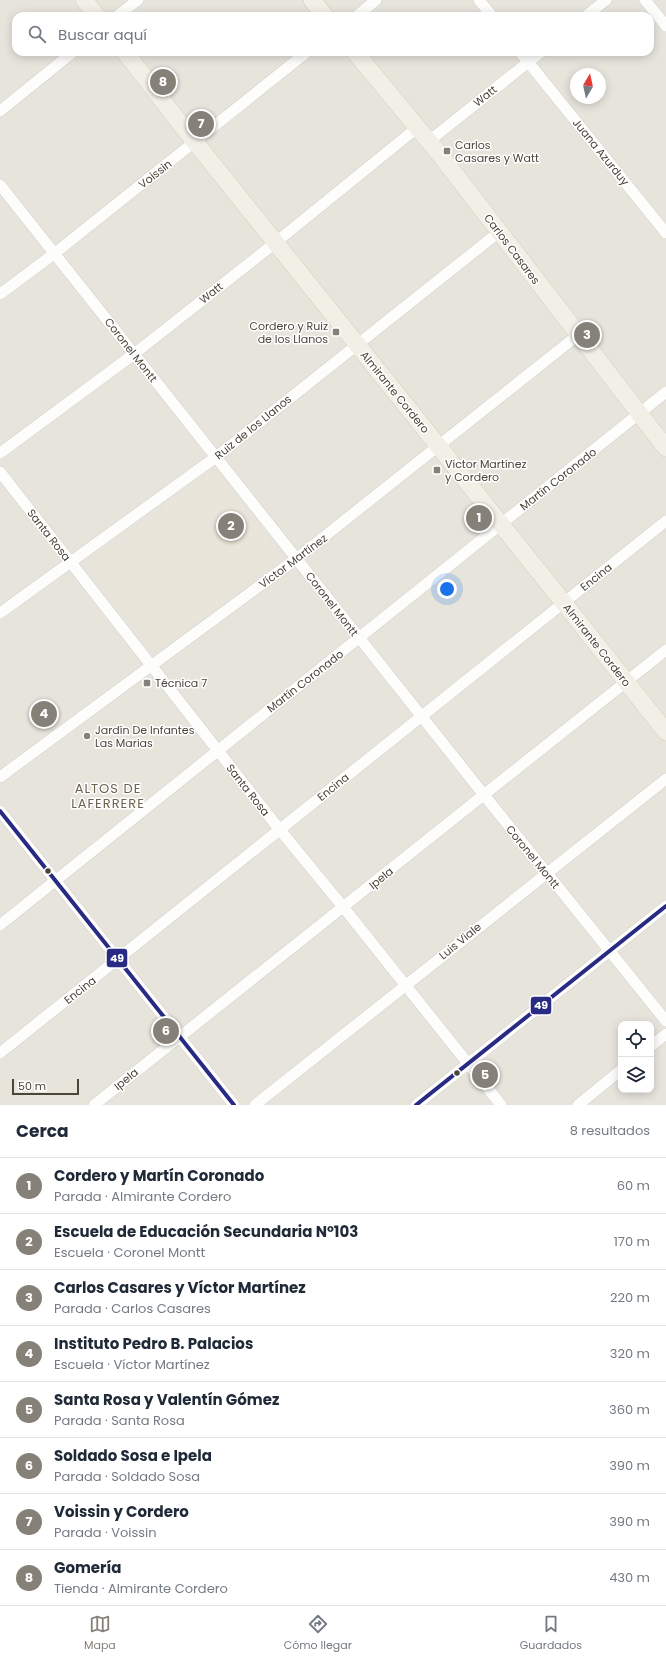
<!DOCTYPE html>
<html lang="es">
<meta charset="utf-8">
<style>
:root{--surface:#fff;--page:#f2f2f3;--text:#1f2937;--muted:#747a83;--line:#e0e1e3;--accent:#868178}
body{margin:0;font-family:Poppins,sans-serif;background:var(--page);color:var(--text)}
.controls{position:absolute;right:12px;bottom:12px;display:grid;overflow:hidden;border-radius:8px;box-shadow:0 2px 10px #0003}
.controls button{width:36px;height:36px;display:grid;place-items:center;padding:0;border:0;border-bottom:1px solid var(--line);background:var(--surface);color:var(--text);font:20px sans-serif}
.compass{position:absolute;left:570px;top:68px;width:36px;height:36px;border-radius:50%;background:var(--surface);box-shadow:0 2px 10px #0003;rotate:9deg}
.scale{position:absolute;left:12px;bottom:10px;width:67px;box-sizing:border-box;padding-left:4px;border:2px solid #4b4439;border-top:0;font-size:11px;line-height:14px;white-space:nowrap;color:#4b4439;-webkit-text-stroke:3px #fff;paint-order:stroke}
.you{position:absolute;left:447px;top:589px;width:14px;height:14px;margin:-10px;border:3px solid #fff;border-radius:50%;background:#1a73e8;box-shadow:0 0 0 6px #1a73e833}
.badge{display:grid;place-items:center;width:26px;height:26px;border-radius:50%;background:var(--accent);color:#fff;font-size:13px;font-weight:700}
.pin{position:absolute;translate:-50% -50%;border:2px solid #fff;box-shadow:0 1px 4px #0006}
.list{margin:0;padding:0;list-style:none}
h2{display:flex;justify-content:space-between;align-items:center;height:52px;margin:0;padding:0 16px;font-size:17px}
h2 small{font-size:13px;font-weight:400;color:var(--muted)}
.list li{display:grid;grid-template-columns:26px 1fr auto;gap:12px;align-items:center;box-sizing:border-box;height:56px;padding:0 16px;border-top:1px solid var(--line)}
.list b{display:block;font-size:15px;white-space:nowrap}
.list p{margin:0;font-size:13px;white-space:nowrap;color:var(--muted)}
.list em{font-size:13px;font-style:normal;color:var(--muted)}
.icon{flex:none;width:22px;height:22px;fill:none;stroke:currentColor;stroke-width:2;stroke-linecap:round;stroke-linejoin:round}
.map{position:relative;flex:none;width:666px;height:1105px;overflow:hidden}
.search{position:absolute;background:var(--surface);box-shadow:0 2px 10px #0003;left:12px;right:12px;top:12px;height:44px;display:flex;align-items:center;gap:10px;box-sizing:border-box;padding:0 14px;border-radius:12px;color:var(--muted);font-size:15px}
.sheet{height:500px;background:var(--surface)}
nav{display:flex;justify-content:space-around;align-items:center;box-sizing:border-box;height:56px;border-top:1px solid var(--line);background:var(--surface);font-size:11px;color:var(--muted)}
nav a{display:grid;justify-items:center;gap:2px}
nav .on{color:var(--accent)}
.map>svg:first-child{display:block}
.residential{fill:#e7e4dc;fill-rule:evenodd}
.education{fill:#eae5da}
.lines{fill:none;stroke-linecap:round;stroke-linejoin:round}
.street-casing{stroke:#d2d0cb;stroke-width:12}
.primary-casing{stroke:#d6cebb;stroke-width:18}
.street{stroke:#fdfdfc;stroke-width:11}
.primary{stroke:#f2efe6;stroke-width:17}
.bus-1-casing{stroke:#fff;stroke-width:7}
.bus-1{stroke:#292a83;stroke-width:4}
.poi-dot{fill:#868178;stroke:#fff;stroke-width:1.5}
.bus-dot{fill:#4b4439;stroke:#fff;stroke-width:1.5}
.labels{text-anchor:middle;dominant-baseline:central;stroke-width:3;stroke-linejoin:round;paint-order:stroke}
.street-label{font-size:11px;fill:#4b4439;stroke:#fff}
.poi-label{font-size:11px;fill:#4b4439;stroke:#fff;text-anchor:start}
.quarter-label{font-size:13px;letter-spacing:1px;fill:#6e6250;stroke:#fff}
.line-badge{stroke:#fff;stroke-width:1.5}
.badge-label{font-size:11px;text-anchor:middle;font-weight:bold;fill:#fff}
</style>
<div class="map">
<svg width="666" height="1105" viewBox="0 0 666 1105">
<rect width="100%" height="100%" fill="#f4f2ee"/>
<!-- residential -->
<path class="residential" d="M0 0H666V1105H0ZM16 16H650V52H16ZM576 74H600V98H576ZM621 1024H651V1090H621Z"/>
<!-- education -->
<g class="education">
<polygon points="214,469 281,554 230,594 163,508"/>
<polygon points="160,510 227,597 157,652 89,564"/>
</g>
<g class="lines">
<defs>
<g id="street">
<polyline points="479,0 492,16"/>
<polyline points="645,0 666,26"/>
<polyline points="117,16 138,0"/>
<polyline points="357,16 376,0"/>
<polyline points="586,16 606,0"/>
<polyline points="520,52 666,233"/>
<polyline points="0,111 73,52"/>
<polyline points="429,141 541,52"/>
<polyline points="0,185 484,795 666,1021"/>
<polyline points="0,294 55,253 307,52"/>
<polyline points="0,453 134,354 275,243 418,127"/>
<polyline points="0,472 280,830 344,908 501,1105"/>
<polyline points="0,613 216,457 499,232"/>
<polyline points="0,777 296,559 578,335"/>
<polyline points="0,811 234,1105"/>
<polyline points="0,925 666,392"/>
<polyline points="651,1046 666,1034"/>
<polyline points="0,1053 666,521"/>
<polyline points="94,1105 666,650"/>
<polyline points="255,1105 666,779"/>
<polyline points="416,1105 666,906"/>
<polyline points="578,1105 621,1070"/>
</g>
<g id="primary">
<polyline points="84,0 97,16"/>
<polyline points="312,0 325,16"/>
<polyline points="125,52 183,127 564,603 666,732"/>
<polyline points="355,52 441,156 666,448"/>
</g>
</defs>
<!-- street casing -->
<use href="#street" class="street-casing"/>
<!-- primary casing -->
<use href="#primary" class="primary-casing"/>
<!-- street -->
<use href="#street" class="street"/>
<!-- primary -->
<use href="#primary" class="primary"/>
<defs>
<g id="bus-1">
<polyline points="0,811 234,1105"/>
<polyline points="416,1105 666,906"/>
</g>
</defs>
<!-- bus-1 casing -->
<use href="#bus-1" class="bus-1-casing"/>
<!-- bus-1 -->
<use href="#bus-1" class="bus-1"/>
</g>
<!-- markers -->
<g class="poi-dot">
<rect x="443" y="147" width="8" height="8" rx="2"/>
<rect x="332" y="328" width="8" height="8" rx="2"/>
<rect x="433" y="466" width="8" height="8" rx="2"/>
<rect x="143" y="679" width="8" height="8" rx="2"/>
<circle cx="87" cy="736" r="4"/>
</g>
<g class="bus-dot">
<circle cx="48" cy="871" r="3.5"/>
<circle cx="457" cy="1073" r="3.5"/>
</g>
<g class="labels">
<!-- street labels -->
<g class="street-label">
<text transform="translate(485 96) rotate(-38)">Watt</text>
<text transform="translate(601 152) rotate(51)">Juana Azurduy</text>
<text transform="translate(155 174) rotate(-38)">Voissin</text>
<text transform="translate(512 249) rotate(53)">Carlos Casares</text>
<text transform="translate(211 293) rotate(-38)">Watt</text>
<text transform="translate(131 350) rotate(52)">Coronel Montt</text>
<text transform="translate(395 392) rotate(51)">Almirante Cordero</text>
<text transform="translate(253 427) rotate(-39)">Ruiz de los Llanos</text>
<text transform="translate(558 479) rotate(-38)">Martín Coronado</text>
<text transform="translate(49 535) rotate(52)">Santa Rosa</text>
<text transform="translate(293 561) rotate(-37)">Víctor Martínez</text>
<text transform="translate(596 577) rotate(-39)">Encina</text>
<text transform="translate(332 604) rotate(52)">Coronel Montt</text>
<text transform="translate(597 645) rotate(52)">Almirante Cordero</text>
<text transform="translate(305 681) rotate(-38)">Martín Coronado</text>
<text transform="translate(333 787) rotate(-39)">Encina</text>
<text transform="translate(248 790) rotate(52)">Santa Rosa</text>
<text transform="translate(533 857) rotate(51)">Coronel Montt</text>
<text transform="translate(381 878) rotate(-39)">Ipela</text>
<text transform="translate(460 941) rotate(-39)">Luis Viale</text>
<text transform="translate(80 990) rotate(-38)">Encina</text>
<text transform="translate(126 1079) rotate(-39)">Ipela</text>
</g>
<!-- poi labels -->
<g class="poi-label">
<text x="455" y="145">Carlos<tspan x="455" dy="13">Casares y Watt</tspan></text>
<text x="328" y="326" text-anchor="end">Cordero y Ruiz<tspan x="328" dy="13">de los Llanos</tspan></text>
<text x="445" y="464">Víctor Martínez<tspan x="445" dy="13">y Cordero</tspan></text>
<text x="155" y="683">Técnica 7</text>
<text x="95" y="730">Jardín De Infantes<tspan x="95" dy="13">Las Marias</tspan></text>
</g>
<!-- quarter labels -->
<g class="quarter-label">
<text x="108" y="788">ALTOS DE<tspan x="108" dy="15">LAFERRERE</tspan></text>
</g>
</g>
<g class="line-badge">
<rect x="106" y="948" width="22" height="20" rx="4" fill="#292a83"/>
<rect x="530" y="996" width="22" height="19" rx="4" fill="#292a83"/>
</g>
<g class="badge-label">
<text x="117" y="962">49</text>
<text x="541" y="1009">49</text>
</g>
</svg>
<div class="controls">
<button><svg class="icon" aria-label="locate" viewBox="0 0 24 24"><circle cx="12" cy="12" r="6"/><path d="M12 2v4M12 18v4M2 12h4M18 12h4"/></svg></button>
<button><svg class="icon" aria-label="layers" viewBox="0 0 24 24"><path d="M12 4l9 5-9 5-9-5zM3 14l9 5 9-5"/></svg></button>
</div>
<svg class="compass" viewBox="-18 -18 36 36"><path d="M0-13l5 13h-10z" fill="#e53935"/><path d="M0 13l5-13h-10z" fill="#747a83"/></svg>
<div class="scale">50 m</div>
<div class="you"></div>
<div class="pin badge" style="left:479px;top:518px">1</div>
<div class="pin badge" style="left:231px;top:526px">2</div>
<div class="pin badge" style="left:587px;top:335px">3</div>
<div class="pin badge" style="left:44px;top:714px">4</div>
<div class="pin badge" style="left:485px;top:1075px">5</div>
<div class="pin badge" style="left:166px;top:1031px">6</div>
<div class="pin badge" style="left:201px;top:124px">7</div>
<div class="pin badge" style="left:163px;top:82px">8</div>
<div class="search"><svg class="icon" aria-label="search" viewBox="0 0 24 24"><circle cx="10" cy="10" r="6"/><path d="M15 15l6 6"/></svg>Buscar aquí</div>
</div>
<section class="sheet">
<h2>Cerca<small>8 resultados</small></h2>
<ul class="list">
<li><span class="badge">1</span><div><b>Cordero y Martín Coronado</b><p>Parada · Almirante Cordero</p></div><em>60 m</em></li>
<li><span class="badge">2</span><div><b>Escuela de Educación Secundaria Nº103</b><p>Escuela · Coronel Montt</p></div><em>170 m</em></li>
<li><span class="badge">3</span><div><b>Carlos Casares y Víctor Martínez</b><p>Parada · Carlos Casares</p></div><em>220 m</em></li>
<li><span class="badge">4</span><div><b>Instituto Pedro B. Palacios</b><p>Escuela · Víctor Martínez</p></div><em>320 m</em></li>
<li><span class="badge">5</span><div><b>Santa Rosa y Valentín Gómez</b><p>Parada · Santa Rosa</p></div><em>360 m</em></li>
<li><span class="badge">6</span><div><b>Soldado Sosa e Ipela</b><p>Parada · Soldado Sosa</p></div><em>390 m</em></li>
<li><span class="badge">7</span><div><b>Voissin y Cordero</b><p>Parada · Voissin</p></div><em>390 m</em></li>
<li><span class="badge">8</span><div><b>Gomería</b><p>Tienda · Almirante Cordero</p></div><em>430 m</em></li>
</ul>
</section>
<nav>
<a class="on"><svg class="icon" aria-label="map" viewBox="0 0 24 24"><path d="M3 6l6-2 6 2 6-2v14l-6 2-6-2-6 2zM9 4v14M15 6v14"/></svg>Mapa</a>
<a><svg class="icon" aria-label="directions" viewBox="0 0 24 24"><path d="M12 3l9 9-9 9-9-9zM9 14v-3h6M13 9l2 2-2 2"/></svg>Cómo llegar</a>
<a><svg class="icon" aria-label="saved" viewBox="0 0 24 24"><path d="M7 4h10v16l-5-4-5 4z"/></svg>Guardados</a>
</nav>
